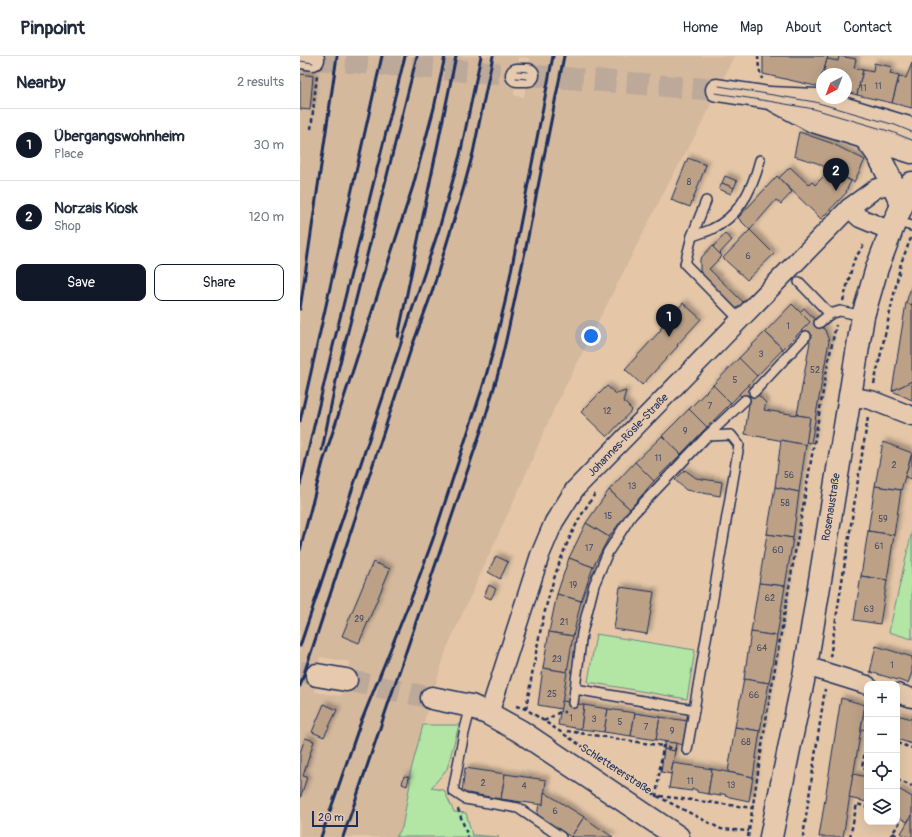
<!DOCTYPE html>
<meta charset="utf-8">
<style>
:root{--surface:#fff;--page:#f2f2f3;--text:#1f2937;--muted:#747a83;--line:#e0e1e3;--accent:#111827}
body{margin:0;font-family:Pangolin,sans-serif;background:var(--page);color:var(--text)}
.controls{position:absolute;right:12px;bottom:12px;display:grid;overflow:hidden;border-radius:8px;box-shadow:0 4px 16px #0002}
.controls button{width:36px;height:36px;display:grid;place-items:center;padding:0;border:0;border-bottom:1px solid var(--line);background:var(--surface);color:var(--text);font:20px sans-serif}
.compass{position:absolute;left:516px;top:12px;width:36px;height:36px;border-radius:50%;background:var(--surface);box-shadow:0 4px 16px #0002;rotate:222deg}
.scale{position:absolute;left:12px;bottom:10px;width:46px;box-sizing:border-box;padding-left:4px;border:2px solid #1b2f5e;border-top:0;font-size:11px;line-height:14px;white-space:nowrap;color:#1b2f5e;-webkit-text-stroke:3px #e7caae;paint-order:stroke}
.you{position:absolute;left:291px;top:280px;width:14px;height:14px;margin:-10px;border:3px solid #fff;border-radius:50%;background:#1a73e8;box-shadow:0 0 0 6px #1a73e833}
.badge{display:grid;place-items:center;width:26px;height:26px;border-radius:50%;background:var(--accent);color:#fff;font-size:13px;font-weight:700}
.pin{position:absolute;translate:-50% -33px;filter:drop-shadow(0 1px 2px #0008)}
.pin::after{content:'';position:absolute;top:21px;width:14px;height:12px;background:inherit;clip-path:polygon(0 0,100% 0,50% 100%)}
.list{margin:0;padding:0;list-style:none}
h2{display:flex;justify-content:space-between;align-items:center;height:52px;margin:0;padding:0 16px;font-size:17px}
h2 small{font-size:13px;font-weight:400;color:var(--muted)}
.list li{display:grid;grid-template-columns:26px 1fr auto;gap:12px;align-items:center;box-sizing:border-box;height:72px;padding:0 16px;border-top:1px solid var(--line)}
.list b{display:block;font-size:15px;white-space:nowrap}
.list p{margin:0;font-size:13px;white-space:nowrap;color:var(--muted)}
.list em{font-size:13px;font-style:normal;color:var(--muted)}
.actions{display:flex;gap:8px;padding:12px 16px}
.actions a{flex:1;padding:9px 0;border:1px solid var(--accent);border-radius:8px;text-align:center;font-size:14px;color:var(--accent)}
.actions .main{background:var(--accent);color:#fff}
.icon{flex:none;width:22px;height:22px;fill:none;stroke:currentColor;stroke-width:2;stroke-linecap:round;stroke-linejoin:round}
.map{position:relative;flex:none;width:612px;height:781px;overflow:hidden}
header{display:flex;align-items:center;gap:24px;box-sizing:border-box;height:56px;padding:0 20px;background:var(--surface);border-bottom:1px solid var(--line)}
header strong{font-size:19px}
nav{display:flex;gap:22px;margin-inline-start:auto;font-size:14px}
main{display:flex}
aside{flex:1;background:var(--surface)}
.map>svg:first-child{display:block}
.built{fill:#d5b99d;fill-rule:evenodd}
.green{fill:#b3e5a5;stroke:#678a82}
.building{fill:#bca187;stroke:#1b2f5e;filter:url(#shadow)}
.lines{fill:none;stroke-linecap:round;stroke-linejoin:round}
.tertiary-tunnel{stroke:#bda999;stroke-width:22;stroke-dasharray:22 11;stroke-linecap:butt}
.service-casing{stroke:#1b2f5e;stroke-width:12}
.minor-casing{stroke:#1b2f5e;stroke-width:21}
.tertiary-casing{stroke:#1b2f5e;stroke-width:25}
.secondary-casing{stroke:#1b2f5e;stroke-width:25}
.path{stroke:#1b2f5e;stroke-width:2.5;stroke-dasharray:4 3;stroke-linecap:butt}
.service{stroke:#e7caae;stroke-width:9}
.minor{stroke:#e7caae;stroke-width:18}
.tertiary{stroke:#e7caae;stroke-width:22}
.secondary{stroke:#e7caae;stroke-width:22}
.tram{stroke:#1b2f5e;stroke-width:1}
.rail{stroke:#1b2f5e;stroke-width:3}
.labels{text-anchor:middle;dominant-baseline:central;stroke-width:3;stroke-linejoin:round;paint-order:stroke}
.number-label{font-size:9px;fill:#434c68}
.street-label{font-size:11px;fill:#1b2f5e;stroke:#e7caae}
</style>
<header>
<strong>Pinpoint</strong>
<nav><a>Home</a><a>Map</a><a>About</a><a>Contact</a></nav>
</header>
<main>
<aside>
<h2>Nearby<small>2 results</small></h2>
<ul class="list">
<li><span class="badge">1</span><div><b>Übergangswohnheim</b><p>Place</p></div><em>30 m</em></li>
<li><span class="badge">2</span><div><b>Norzais Kiosk</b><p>Shop</p></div><em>120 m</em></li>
</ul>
<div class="actions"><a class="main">Save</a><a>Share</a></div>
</aside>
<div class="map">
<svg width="612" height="781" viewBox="0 0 612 781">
<defs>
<filter id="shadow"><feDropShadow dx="3.5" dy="-3.5" stdDeviation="2" flood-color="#0004"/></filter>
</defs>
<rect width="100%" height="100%" fill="#e5c7a8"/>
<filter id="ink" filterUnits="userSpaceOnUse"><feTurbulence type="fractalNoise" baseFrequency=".025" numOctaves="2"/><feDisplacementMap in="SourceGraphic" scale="8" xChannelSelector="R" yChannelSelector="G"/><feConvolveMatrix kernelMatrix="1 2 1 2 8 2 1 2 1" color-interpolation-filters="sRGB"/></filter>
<g filter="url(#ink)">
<!-- built -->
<path class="built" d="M0 0H434L399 73 366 132 254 353 226 418 147 592 123 669 110 718V728L102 772 96 781H0ZM219 1 230 2 224 41 214 39ZM20 601 50 606 44 637 40 640 15 636Z"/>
<!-- green -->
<g class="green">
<polygon points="612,475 612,583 589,576"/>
<polygon points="296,578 395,594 387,643 288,626"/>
<polygon points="123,669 159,669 147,713 131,732 144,734 154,756 166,757 172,779 199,781 96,781 102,772 110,728 110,718"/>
</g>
<!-- building -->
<g class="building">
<polygon points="463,0 528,0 523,18 522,18 520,31 463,18"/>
<polygon points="539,0 556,3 554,12 563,14 557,39 546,36 546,18 523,18 527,3 538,5"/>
<polygon points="574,7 592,11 590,18 599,20 592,47 557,39 563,14 573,16"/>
<polygon points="612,7 612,52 592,47 599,21 606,22"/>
<polygon points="0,18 13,20 10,54 0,53"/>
<polygon points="499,76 531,87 565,104 554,126 517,107 494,100"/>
<polygon points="388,102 406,109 390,151 371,144"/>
<polygon points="490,111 509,129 512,126 515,129 527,117 537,127 541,120 551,125 546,135 547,136 521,163 479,122"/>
<polygon points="425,120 437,125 434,132 422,127"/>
<polygon points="477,120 492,136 481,148 476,144 450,174 438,162"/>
<polygon points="422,127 434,132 431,138 419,133"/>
<polygon points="450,174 474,198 447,224 423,202"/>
<polygon points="425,178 432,184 419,198 413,191"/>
<polygon points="412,190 422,200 409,213 444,247 436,255 400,219 400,203"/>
<polygon points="612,228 612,249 606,247"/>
<polygon points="383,247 401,263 377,289 378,290 342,329 325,313 361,274 360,273"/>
<polygon points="606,247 612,249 612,325 592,335"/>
<polygon points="492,248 510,266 483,293 465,276"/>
<polygon points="504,252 525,274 529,285 511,387 506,386 510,361 497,359 510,286 501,275 510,266 500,256"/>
<polygon points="465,276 483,293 457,320 439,302"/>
<polygon points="439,302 457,320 431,347 413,329"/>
<polygon points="612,325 612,344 592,335"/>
<polygon points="413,329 431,347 407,371 389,353"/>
<polygon points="448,329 466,347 464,354 510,361 506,389 445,378 449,348 439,338"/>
<polygon points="307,330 316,338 326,335 323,345 332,354 307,381 281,356"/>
<polygon points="389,353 407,371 381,398 362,380"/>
<polygon points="362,380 381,398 354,425 335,406"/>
<polygon points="481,384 506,389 499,436 475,431"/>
<polygon points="583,386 612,397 601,434 575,430"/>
<polygon points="612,397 612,423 605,421"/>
<polygon points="335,406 354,425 330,453 309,434"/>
<polygon points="385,414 396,422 422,426 420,440 386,434 375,424"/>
<polygon points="575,430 601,434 594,479 568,475"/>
<polygon points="475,431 499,436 493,482 467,478"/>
<polygon points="309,434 330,453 309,481 286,467"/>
<polygon points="286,467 309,481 293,511 269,502"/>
<polygon points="568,475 594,479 587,524 561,520"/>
<polygon points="467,478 493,482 485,530 459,527"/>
<polygon points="196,500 208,506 200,523 188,516"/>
<polygon points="269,502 293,511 281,545 257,538"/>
<polygon points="73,506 90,513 59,587 42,580"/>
<polygon points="561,520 587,524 580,568 554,564"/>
<polygon points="459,527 485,530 477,580 451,576"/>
<polygon points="189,529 196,533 191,543 184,540"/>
<polygon points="320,531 354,536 347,578 314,573"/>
<polygon points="257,538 281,545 273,580 249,576"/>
<polygon points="249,576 273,580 267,616 243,612"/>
<polygon points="451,576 477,580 469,627 444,623"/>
<polygon points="576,590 612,601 612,616 608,627 570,616"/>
<polygon points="243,612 267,616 261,653 238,649"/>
<polygon points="444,623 469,627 460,675 435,671"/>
<polygon points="541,642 565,649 543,781 519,781"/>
<polygon points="262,645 284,649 281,673 258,669"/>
<polygon points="24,648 37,654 24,681 12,676"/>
<polygon points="284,649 308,653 304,676 281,673"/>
<polygon points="565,649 567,650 567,674 561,673"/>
<polygon points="308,653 335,657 331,680 304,676"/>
<polygon points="335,657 360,661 356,684 331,680"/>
<polygon points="597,659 612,663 612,688 597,683"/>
<polygon points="360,661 388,665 385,689 356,684"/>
<polygon points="435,671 460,675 453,721 428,716"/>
<polygon points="5,682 14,685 3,720 7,721 0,743 0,697"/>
<polygon points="365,686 376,687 375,695 364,693"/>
<polygon points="364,693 375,695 371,718 361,716"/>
<polygon points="373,707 412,713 408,738 397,736 397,734 392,733 392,735 369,732"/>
<polygon points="165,712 205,718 201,743 162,736"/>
<polygon points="412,713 453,721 449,745 425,740 426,739 423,738 420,738 420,740 408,738"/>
<polygon points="205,718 246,724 243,749 201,743"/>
<polygon points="553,718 567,721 567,746 549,742"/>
<polygon points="104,720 109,721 107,730 102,728"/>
<polygon points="597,732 612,741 612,759 607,766 597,760"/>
<polygon points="244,736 284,761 271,781 237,760 239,748 243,749"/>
<polygon points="612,759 612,781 607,781 601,777"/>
<polygon points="284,761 299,772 313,781 271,781"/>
</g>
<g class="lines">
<!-- tertiary-tunnel -->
<g class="tertiary-tunnel">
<polyline points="13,3 217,19"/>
<polyline points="228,19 417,34"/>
<polyline points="0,616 17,619"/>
<polyline points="46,624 132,642"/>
</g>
<defs>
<g id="service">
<polyline points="406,145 392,180 385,208 440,264"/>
<polyline points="595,165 612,170"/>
<path d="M392 180C398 178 406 176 412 173 440 160 453 132 460 104"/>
<polyline points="499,226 530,258 540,255 563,260"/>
<polyline points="519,267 530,258"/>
<polyline points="454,336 506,280"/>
<polygon points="431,379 439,389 394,654 275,633 282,577 294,529 308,496 331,460 407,380"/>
<polyline points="407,380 445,344"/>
<polyline points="273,647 275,633"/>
<polyline points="171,650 164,677 153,735 165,743 218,752 261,781"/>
<polyline points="387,694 394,654"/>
</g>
<g id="minor">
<polyline points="549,152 560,162 591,175"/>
<polyline points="549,340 571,344 612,360"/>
<polyline points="506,610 567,629"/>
<polyline points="597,637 612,642"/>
<polyline points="189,658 240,499 254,466 275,433 549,152 575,133 591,127"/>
</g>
<g id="tertiary">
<polyline points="0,1 13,3"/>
<polyline points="217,19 228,19"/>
<polyline points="417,34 469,42 516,44 612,73"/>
<polyline points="476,45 513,65 612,96"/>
<path d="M563 80C582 99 590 124 602 148"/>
<polyline points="17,619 46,624"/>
<polyline points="132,642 171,650 189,658 220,675 378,781"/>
</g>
<polyline id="secondary" points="471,781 506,610 563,260 577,212 595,165 612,127"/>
</defs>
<!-- service casing -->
<use href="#service" class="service-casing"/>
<!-- minor casing -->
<use href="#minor" class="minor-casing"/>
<!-- tertiary casing -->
<use href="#tertiary" class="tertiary-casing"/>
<!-- secondary casing -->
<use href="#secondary" class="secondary-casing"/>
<!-- path -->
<g class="path">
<polyline points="458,0 459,13 462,23"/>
<polyline points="11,73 17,20"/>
<polyline points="543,245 554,204 565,187"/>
<polyline points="574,328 601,207 611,182"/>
<polyline points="530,601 568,361"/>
<polyline points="216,650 226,653 357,740 421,773 449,775"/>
<path d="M226 653C239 579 250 501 295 438"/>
<polyline points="244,665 260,656 265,656"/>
<polyline points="267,675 363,690"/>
<polyline points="567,685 562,711 567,713"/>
<polyline points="597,687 612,692"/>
<polyline points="597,724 612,730"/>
<polyline points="360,740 453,752"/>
<polyline points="356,741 363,690 376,693"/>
<polyline points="158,753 168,781"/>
<polyline points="593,777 599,781"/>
<polyline points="448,781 467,658 528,307 536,269"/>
<polyline points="503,781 525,633"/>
<polyline points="550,781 557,748 567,751"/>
<polyline points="590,781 600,766 597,765"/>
</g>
<!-- service -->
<use href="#service" class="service"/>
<!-- minor -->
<use href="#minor" class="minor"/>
<!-- tertiary -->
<use href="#tertiary" class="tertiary"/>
<!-- secondary -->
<use href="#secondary" class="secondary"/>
<!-- tram -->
<g class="tram">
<polyline points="0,5 13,7"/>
<polyline points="217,15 228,16"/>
<polyline points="216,22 227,23"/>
<polyline points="419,30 515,46 595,69 612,76"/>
<polyline points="415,37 468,45 514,53 592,76 612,84"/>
</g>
<!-- rail -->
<g class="rail">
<polyline points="0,253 37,0"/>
<polyline points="98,281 156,0"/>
<polyline points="0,365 82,0"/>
<polyline points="22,394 38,315 117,0"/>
<polyline points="0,429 33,290 105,0"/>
<polyline points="0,494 23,406 113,130 134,52 145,0"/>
<polyline points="0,590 139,173 160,99 181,0"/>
<polyline points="0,630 110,296 131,239 163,134 173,97 193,0"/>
<polyline points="21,781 59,671 114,535 133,483 182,333 194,292 205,246 253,0"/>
<polyline points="43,781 184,366 198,318 206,284 225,196 264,0"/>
</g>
</g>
</g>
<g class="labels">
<!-- number labels -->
<g class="number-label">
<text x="578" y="30">11</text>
<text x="563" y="32">11</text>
<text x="389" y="126">8</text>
<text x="448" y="200">6</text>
<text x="488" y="270">1</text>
<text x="461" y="298">3</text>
<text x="515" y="314">52</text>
<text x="435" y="324">5</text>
<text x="410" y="350">7</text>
<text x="307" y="355">12</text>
<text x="385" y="375">9</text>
<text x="358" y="402">11</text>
<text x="594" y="409">2</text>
<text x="489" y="419">56</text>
<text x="332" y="430">13</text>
<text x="485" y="447">58</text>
<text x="308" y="460">15</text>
<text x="583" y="463">59</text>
<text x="579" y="490">61</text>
<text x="289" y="492">17</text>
<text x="478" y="494">60</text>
<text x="273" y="529">19</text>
<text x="470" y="542">62</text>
<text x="569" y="553">63</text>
<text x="59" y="563">29</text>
<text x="264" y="566">21</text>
<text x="462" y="592">64</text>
<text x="257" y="603">23</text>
<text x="592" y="609">1</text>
<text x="252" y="638">25</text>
<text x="454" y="639">66</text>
<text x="271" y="662">1</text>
<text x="294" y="663">3</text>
<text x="320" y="666">5</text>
<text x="346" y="671">7</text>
<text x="372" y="675">9</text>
<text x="446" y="686">68</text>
<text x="390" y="725">11</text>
<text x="183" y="727">2</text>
<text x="431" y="729">13</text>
<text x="224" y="730">4</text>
<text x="255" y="755">6</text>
</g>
<!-- street labels -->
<g class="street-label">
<text transform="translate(328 379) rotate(-46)">Johannes-Rösle-Straße</text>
<text transform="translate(531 451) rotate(-81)">Rosenaustraße</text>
<text transform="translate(316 713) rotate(33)">Schlettererstraße</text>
</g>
</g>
</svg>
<div class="controls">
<button>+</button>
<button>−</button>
<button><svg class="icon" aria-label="locate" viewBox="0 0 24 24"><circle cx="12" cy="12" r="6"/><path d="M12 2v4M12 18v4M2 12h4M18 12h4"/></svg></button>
<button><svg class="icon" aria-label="layers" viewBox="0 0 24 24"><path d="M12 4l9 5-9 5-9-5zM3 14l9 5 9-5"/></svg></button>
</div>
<svg class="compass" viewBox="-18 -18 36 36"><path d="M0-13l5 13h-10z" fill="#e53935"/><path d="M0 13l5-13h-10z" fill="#747a83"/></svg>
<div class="scale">20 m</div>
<div class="you"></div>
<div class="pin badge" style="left:369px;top:281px">1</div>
<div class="pin badge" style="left:536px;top:135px">2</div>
</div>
</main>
